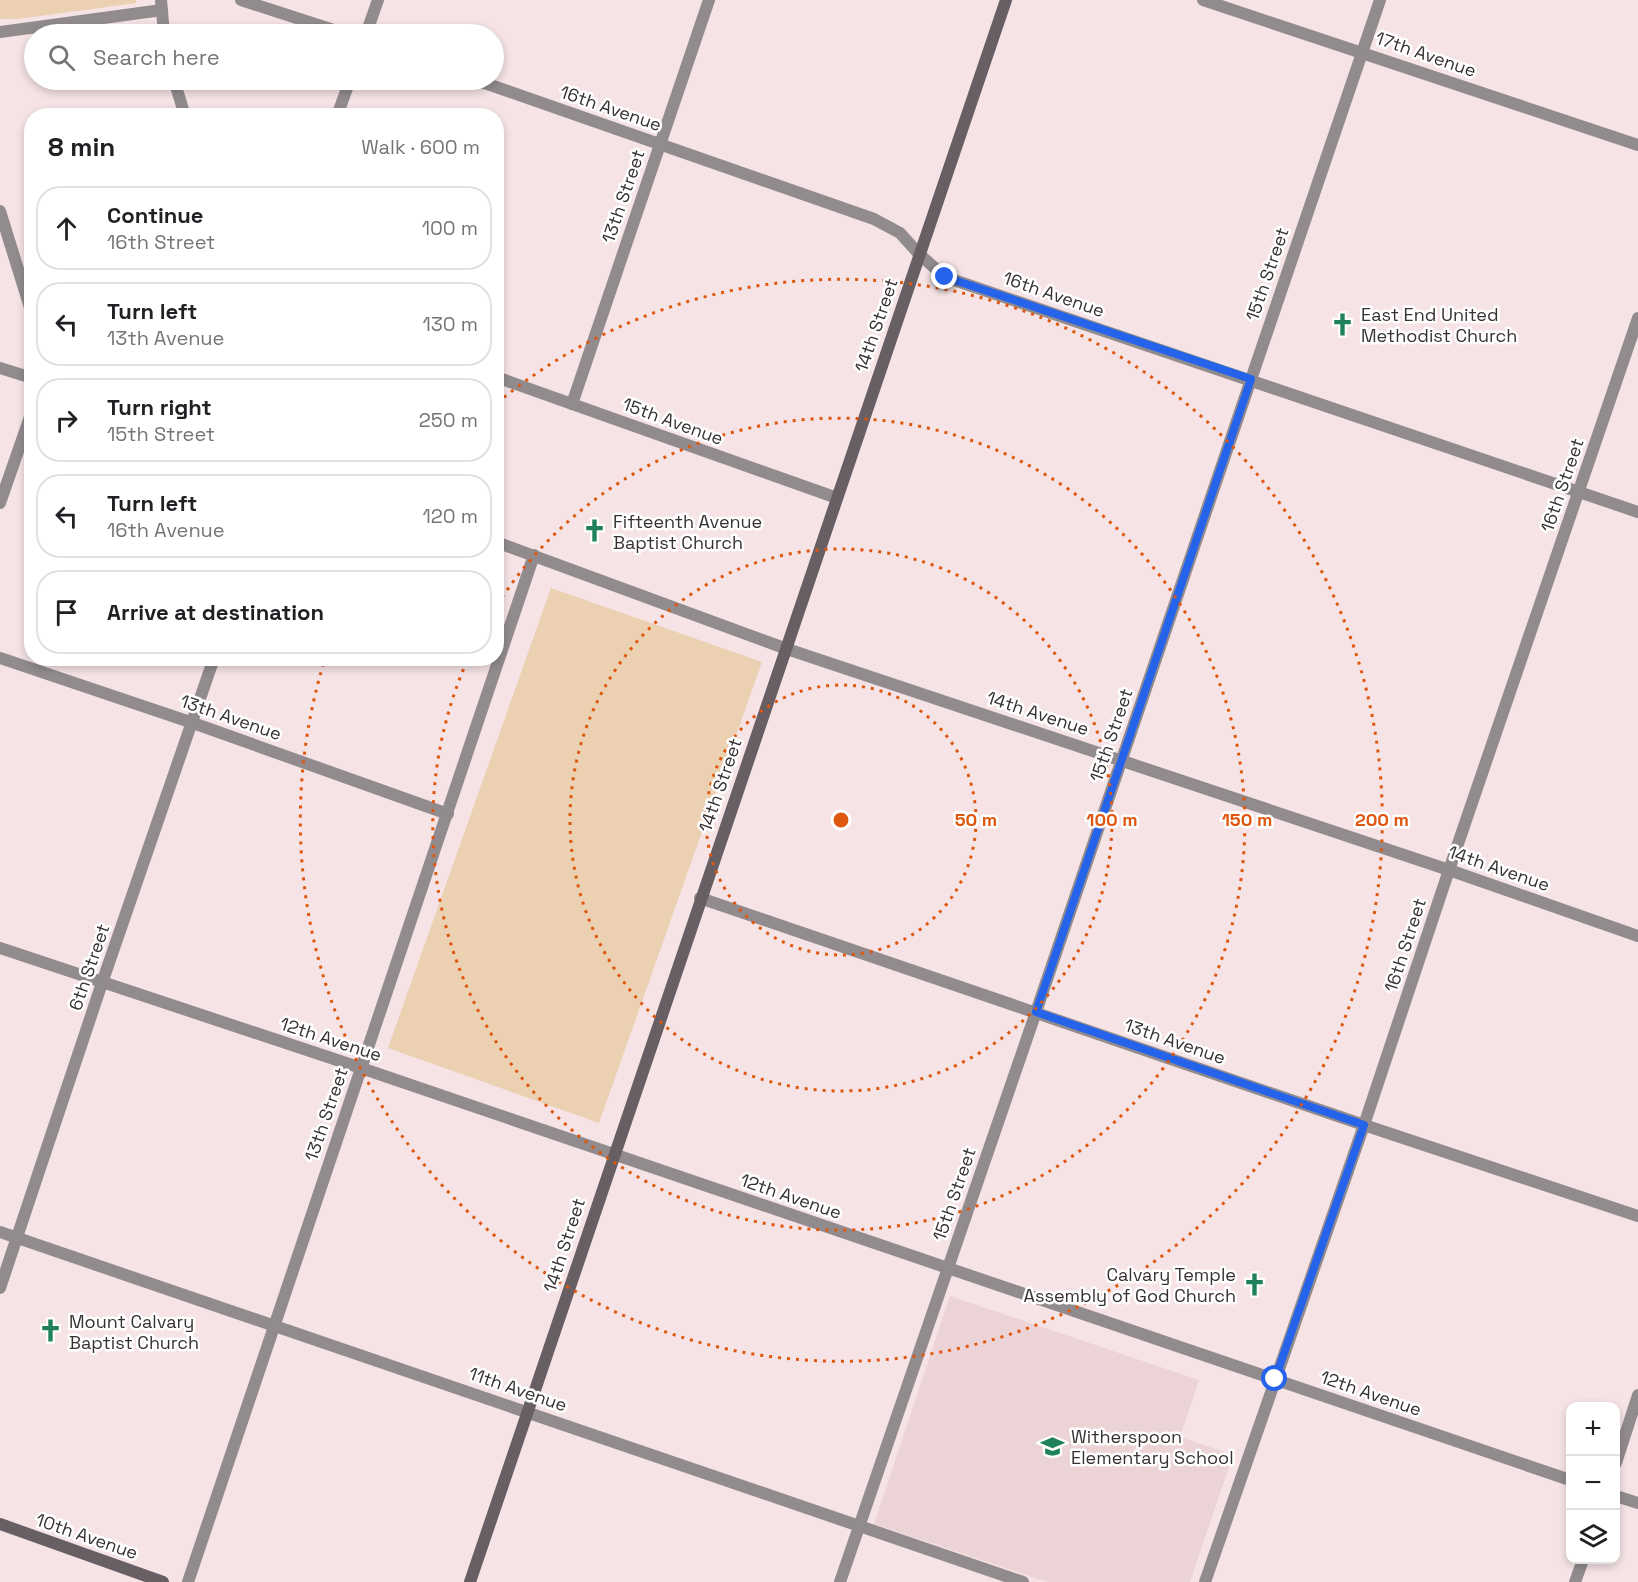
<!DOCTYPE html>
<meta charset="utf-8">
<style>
:root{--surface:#fff;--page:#f2f2f2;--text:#202124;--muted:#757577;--line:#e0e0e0}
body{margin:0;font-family:"Space Grotesk",sans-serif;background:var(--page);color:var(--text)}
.controls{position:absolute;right:18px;bottom:18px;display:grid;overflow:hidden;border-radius:12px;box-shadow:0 3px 9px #0003}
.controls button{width:54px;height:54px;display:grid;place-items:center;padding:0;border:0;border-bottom:2px solid var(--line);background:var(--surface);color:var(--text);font:30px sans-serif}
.stop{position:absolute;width:18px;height:18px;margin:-14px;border:4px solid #2563eb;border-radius:50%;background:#fff}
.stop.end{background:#2563eb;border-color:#fff;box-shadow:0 2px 6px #0008}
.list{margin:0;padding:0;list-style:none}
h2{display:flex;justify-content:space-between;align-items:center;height:78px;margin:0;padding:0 24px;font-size:26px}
h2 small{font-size:20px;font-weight:400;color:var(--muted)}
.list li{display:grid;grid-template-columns:39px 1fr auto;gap:18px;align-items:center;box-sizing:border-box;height:84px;margin:0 12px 12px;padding:0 12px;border:2px solid var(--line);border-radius:24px}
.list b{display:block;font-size:22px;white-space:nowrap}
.list p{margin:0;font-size:20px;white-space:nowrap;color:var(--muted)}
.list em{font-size:20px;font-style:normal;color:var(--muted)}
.icon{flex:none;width:33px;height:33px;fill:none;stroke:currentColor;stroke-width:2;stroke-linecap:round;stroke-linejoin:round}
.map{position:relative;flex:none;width:1638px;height:1582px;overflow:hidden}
.search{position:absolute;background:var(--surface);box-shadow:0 3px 9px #0003;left:24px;top:24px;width:480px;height:66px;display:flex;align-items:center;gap:15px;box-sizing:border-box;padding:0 21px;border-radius:33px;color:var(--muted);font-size:22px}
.panel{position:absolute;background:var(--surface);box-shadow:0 3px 9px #0003;left:24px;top:108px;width:480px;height:558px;border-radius:24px}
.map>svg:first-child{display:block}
.built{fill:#ecd3d6}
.green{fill:#ebd0b1}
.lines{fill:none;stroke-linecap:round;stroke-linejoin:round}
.street{stroke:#918b8e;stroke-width:12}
.secondary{stroke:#675f64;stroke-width:12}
.route{stroke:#2563eb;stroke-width:8}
.ring{fill:none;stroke:#df570e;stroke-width:3;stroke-dasharray:3 6}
.labels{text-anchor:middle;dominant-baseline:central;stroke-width:5;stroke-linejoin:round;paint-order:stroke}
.street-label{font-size:18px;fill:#373131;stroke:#fff}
.poi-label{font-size:18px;fill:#373131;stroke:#fff;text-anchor:start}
.centre{fill:#df570e;stroke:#fff;stroke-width:3}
.ring-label{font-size:18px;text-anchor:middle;font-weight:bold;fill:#df570e;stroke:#fff;stroke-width:5;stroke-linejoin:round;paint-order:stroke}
</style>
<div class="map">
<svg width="1638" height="1582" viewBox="0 0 1638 1582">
<rect width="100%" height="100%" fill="#f5e3e5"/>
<!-- built -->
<polygon class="built" points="950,1296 1199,1380 1180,1437 1233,1455 1190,1582 1047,1582 874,1524"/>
<!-- green -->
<g class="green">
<polygon points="0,0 136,0 136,3 18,19 0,19"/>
<polygon points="551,588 762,662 599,1123 388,1048"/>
</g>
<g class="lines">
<!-- street -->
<g class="street">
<polyline points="161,0 164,34"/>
<polyline points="241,0 346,34"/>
<polyline points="1203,0 1638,145"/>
<polyline points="0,32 162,10"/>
<polyline points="366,34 378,0"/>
<polyline points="174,80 185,116"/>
<polyline points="476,80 874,219 900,233 919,254 945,277 1638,512"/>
<polyline points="337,116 350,80"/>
<polyline points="0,211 32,314"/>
<polyline points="0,368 32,378"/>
<polyline points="496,377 837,498"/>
<polyline points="572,404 709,0"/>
<polyline points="0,503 32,411"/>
<polyline points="496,542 787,649 1449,870 1638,936"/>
<polyline points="0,658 193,723 448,814"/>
<polyline points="700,898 1364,1125 1638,1216"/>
<polyline points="0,948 361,1068 1570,1480"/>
<polyline points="0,1232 1023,1582"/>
<polyline points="0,1288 102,983 214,658"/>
<polyline points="1616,1463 1638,1395"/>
<polyline points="1616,1496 1638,1503"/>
<polyline points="188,1582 534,555"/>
<polyline points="840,1582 1036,1012 1380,0"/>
<polyline points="1205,1582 1364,1125 1449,870 1638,318"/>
<polyline points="1575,1582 1583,1560"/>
</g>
<!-- secondary -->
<g class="secondary">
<polyline points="0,1524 163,1582"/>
<path d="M470 1582C649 1055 826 527 1006 0"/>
</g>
</g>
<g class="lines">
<!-- route -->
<polyline class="route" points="945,277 1251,379 1036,1012 1364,1125 1275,1379"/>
</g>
<!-- distance rings -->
<g class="ring">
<circle cx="841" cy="820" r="135"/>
<circle cx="841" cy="820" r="271"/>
<path d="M497 605A406 406 0 1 1 467 661"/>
<path d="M497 403A541 541 0 1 1 324 662"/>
</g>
<!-- icons -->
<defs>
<symbol id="church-bare" viewBox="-9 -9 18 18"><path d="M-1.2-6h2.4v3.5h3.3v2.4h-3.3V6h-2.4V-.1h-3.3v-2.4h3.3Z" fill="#20825b" stroke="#fff" stroke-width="2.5" paint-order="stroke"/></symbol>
<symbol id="school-bare" viewBox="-9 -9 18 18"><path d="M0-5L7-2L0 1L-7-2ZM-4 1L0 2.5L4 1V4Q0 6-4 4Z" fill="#20825b" stroke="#fff" stroke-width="2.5" paint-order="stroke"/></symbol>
</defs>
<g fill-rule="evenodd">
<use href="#church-bare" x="1326" y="308" width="33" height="33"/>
<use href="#church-bare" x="578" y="514" width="33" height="33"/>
<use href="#church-bare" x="1238" y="1268" width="33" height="33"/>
<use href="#church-bare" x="34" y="1314" width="33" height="33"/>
<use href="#school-bare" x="1036" y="1430" width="33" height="33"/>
</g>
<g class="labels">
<!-- street labels -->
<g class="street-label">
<text transform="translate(1426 54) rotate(19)">17th Avenue</text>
<text transform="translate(611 108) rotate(19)">16th Avenue</text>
<text transform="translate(623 196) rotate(-71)">13th Street</text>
<text transform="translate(1267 274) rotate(-71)">15th Street</text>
<text transform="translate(1054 294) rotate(19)">16th Avenue</text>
<text transform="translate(876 325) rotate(-71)">14th Street</text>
<text transform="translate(673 421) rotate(20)">15th Avenue</text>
<text transform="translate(1562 485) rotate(-71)">16th Street</text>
<text transform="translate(1038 713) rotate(18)">14th Avenue</text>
<text transform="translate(231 717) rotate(19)">13th Avenue</text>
<text transform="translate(1111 735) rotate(-71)">15th Street</text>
<text transform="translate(720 785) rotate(-71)">14th Street</text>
<text transform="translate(1499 868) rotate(19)">14th Avenue</text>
<text transform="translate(1405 945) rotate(-72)">16th Street</text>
<text transform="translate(89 967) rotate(-71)">6th Street</text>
<text transform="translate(331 1039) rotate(18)">12th Avenue</text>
<text transform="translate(1175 1041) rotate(19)">13th Avenue</text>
<text transform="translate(326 1114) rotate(-71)">13th Street</text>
<text transform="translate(954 1194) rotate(-71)">15th Street</text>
<text transform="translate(791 1196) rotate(19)">12th Avenue</text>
<text transform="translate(564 1245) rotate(-72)">14th Street</text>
<text transform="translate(518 1389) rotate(19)">11th Avenue</text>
<text transform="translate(1371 1393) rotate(19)">12th Avenue</text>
<text transform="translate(87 1536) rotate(19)">10th Avenue</text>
</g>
<!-- poi labels -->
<g class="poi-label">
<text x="1361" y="314">East End United<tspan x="1361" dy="21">Methodist Church</tspan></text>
<text x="613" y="521">Fifteenth Avenue<tspan x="613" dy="21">Baptist Church</tspan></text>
<text x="1236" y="1274" text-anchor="end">Calvary Temple<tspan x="1236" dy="21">Assembly of God Church</tspan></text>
<text x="69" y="1321">Mount Calvary<tspan x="69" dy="21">Baptist Church</tspan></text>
<text x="1071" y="1436">Witherspoon<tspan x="1071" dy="21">Elementary School</tspan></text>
</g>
</g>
<circle cx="841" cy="820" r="9" class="centre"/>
<g class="ring-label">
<text x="976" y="826">50 m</text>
<text x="1112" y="826">100 m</text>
<text x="1247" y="826">150 m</text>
<text x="1382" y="826">200 m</text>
</g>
</svg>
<div class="controls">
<button>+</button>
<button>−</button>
<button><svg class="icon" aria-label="layers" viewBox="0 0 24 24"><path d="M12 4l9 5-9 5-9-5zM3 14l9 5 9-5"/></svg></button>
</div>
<div class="stop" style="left:1275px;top:1379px"></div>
<div class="stop end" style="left:945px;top:277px"></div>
<div class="search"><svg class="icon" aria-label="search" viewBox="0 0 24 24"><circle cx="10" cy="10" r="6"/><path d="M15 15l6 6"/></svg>Search here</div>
<section class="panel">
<h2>8 min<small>Walk · 600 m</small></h2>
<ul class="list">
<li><svg class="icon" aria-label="ahead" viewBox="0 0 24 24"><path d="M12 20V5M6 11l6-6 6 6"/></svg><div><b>Continue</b><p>16th Street</p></div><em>100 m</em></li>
<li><svg class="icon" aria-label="left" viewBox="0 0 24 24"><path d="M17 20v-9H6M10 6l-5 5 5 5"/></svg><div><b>Turn left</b><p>13th Avenue</p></div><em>130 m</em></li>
<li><svg class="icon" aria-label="right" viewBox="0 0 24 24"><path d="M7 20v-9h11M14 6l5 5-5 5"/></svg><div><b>Turn right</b><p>15th Street</p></div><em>250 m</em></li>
<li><svg class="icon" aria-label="left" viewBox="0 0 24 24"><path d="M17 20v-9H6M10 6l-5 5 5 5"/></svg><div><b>Turn left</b><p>16th Avenue</p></div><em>120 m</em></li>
<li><svg class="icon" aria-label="arrive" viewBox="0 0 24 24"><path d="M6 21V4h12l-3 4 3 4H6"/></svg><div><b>Arrive at destination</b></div></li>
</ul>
</section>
</div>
